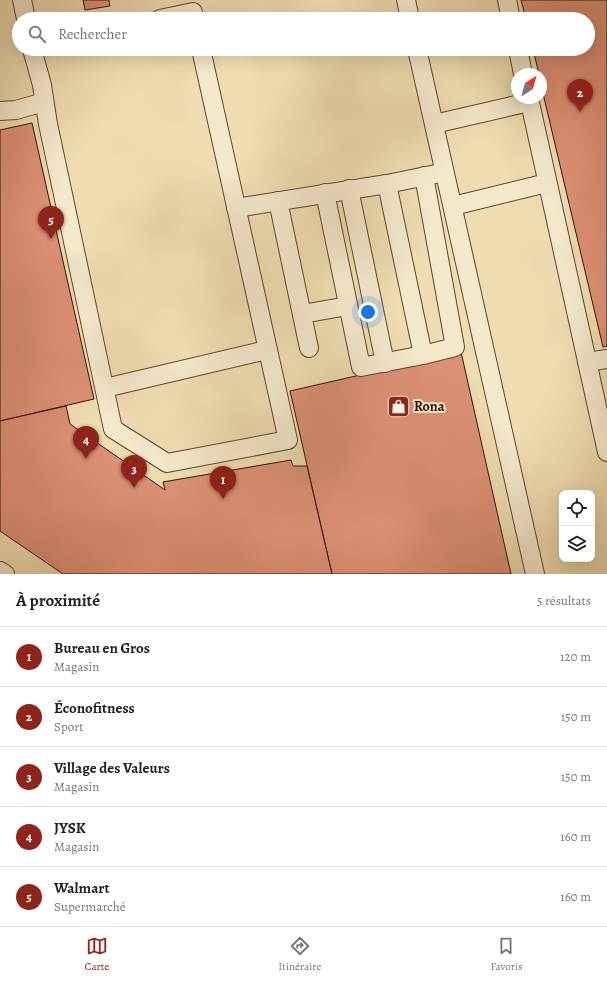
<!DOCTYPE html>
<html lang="fr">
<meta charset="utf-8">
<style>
:root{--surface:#fff;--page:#f6f6f6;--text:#202124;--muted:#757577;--line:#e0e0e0;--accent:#8f2418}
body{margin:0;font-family:Alegreya,serif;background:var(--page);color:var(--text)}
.controls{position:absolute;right:12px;bottom:12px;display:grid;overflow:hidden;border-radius:8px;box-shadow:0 4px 16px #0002}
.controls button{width:36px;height:36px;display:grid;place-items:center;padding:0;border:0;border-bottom:1px solid var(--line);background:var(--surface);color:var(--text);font:20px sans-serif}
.compass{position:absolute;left:511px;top:68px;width:36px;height:36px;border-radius:50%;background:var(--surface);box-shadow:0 4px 16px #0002;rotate:36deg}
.you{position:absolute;left:368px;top:312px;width:14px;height:14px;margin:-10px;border:3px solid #fff;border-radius:50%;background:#1a73e8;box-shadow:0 0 0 6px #1a73e833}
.badge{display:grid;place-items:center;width:26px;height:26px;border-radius:50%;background:var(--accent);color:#fff;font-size:13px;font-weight:700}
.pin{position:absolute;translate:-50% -33px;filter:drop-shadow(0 1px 2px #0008)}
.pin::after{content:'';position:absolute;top:21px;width:14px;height:12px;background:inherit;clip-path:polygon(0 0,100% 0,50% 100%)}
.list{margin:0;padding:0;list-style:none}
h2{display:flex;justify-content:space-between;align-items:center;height:52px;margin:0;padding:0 16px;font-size:17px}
h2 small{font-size:13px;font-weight:400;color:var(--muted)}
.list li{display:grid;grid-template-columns:26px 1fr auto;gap:12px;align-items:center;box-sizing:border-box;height:60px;padding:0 16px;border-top:1px solid var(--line)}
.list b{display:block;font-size:15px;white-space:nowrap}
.list p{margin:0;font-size:13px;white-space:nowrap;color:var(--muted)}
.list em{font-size:13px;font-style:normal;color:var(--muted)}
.icon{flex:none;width:22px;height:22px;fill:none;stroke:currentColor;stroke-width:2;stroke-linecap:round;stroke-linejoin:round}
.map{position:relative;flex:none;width:607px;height:574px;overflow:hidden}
.search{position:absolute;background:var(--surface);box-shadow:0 4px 16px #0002;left:12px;right:12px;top:12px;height:44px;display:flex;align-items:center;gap:10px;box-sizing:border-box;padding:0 14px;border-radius:22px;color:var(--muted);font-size:15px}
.sheet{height:352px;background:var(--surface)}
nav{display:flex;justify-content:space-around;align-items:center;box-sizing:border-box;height:56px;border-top:1px solid var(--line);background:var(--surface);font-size:11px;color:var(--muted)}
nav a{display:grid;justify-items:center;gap:2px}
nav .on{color:var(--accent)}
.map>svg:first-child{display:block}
.building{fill:#dd9075;stroke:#2f1200}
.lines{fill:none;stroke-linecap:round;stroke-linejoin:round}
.minor-casing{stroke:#5f452c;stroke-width:20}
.minor{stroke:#f5e9cc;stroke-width:18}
.labels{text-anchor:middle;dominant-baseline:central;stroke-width:4;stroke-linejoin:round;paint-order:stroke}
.poi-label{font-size:14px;font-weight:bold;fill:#2f1200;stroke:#f5e9cc;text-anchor:start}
</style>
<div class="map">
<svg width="607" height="574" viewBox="0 0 607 574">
<rect width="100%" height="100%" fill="#efddb1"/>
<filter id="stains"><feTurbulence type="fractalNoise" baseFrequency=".005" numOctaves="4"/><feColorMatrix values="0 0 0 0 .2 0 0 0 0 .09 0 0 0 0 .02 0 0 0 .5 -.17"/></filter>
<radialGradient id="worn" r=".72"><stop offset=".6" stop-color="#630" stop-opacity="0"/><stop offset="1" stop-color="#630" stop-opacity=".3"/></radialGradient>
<!-- building -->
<g class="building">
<polygon points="83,0 109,0 110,6 85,10"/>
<polygon points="521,0 607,0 607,346 603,347 541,85 541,74 539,74 533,49 588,49 588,19 526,19"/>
<polygon points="32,123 94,399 0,421 0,130"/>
<polygon points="461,352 511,574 332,574 290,391"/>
<polygon points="66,406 70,424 165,490 163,482 291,460 293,466 307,466 332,574 63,574 0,531 0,421"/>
</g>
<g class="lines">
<defs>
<g id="minor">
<polyline points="22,0 26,19"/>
<polyline points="406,0 410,19"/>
<polyline points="507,0 511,19"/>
<polyline points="160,19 193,12"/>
<polyline points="32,49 42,85 48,124 113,429 167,463 288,440 201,49"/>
<polyline points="417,49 535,574"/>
<polyline points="518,49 523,74"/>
<polyline points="529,98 607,452"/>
<polyline points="0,111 16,110 44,102"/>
<polyline points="434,124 529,102"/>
<polyline points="387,184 423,355"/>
<polyline points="349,189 385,363"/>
<polyline points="325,193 361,367 423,355 455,347 424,176"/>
<polyline points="278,201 309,348"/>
<polyline points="453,206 547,183"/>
<polyline points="236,208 387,184 436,174"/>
<polyline points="302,314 348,306"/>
<polyline points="587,362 607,359"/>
<polyline points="105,388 267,350"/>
<polyline points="0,571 5,574"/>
</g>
</defs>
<!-- minor casing -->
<use href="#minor" class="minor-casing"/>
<!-- minor -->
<use href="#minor" class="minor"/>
</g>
<!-- icons -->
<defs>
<symbol id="shop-square" viewBox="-11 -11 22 22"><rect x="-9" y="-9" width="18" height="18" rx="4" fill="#8f2418" stroke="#f5e9cc"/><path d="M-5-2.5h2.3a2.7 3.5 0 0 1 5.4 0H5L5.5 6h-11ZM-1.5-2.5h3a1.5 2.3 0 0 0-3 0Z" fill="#fff"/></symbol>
</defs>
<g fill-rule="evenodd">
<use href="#shop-square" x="386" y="394" width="25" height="25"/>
</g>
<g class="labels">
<!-- poi labels -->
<g class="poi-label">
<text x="414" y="406">Rona</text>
</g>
</g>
<rect width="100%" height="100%" filter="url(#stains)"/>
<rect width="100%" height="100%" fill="url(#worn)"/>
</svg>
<div class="controls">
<button><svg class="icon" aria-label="locate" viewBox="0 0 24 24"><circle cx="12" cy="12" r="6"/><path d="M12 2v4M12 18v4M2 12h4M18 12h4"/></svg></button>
<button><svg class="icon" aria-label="layers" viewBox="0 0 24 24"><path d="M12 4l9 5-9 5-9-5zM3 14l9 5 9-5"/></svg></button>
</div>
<svg class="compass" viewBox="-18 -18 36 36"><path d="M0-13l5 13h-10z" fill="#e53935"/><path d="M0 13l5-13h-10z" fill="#757577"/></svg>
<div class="you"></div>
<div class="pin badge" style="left:223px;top:499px">1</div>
<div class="pin badge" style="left:580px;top:112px">2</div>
<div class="pin badge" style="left:134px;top:488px">3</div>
<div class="pin badge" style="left:86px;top:459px">4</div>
<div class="pin badge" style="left:51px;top:239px">5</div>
<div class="search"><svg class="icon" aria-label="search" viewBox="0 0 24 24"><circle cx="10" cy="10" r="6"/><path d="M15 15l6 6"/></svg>Rechercher</div>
</div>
<section class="sheet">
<h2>À proximité<small>5 résultats</small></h2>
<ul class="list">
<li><span class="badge">1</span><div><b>Bureau en Gros</b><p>Magasin</p></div><em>120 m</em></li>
<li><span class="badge">2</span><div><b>Éconofitness</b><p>Sport</p></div><em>150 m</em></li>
<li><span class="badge">3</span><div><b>Village des Valeurs</b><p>Magasin</p></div><em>150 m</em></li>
<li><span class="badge">4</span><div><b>JYSK</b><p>Magasin</p></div><em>160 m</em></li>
<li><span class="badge">5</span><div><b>Walmart</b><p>Supermarché</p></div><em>160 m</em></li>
</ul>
</section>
<nav>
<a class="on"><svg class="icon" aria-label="map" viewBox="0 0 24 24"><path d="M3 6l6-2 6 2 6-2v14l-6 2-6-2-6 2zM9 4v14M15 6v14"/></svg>Carte</a>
<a><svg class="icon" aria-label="directions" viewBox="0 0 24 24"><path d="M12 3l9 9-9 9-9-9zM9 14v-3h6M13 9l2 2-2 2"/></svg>Itinéraire</a>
<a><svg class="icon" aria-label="saved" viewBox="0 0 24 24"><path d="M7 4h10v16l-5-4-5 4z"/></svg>Favoris</a>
</nav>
